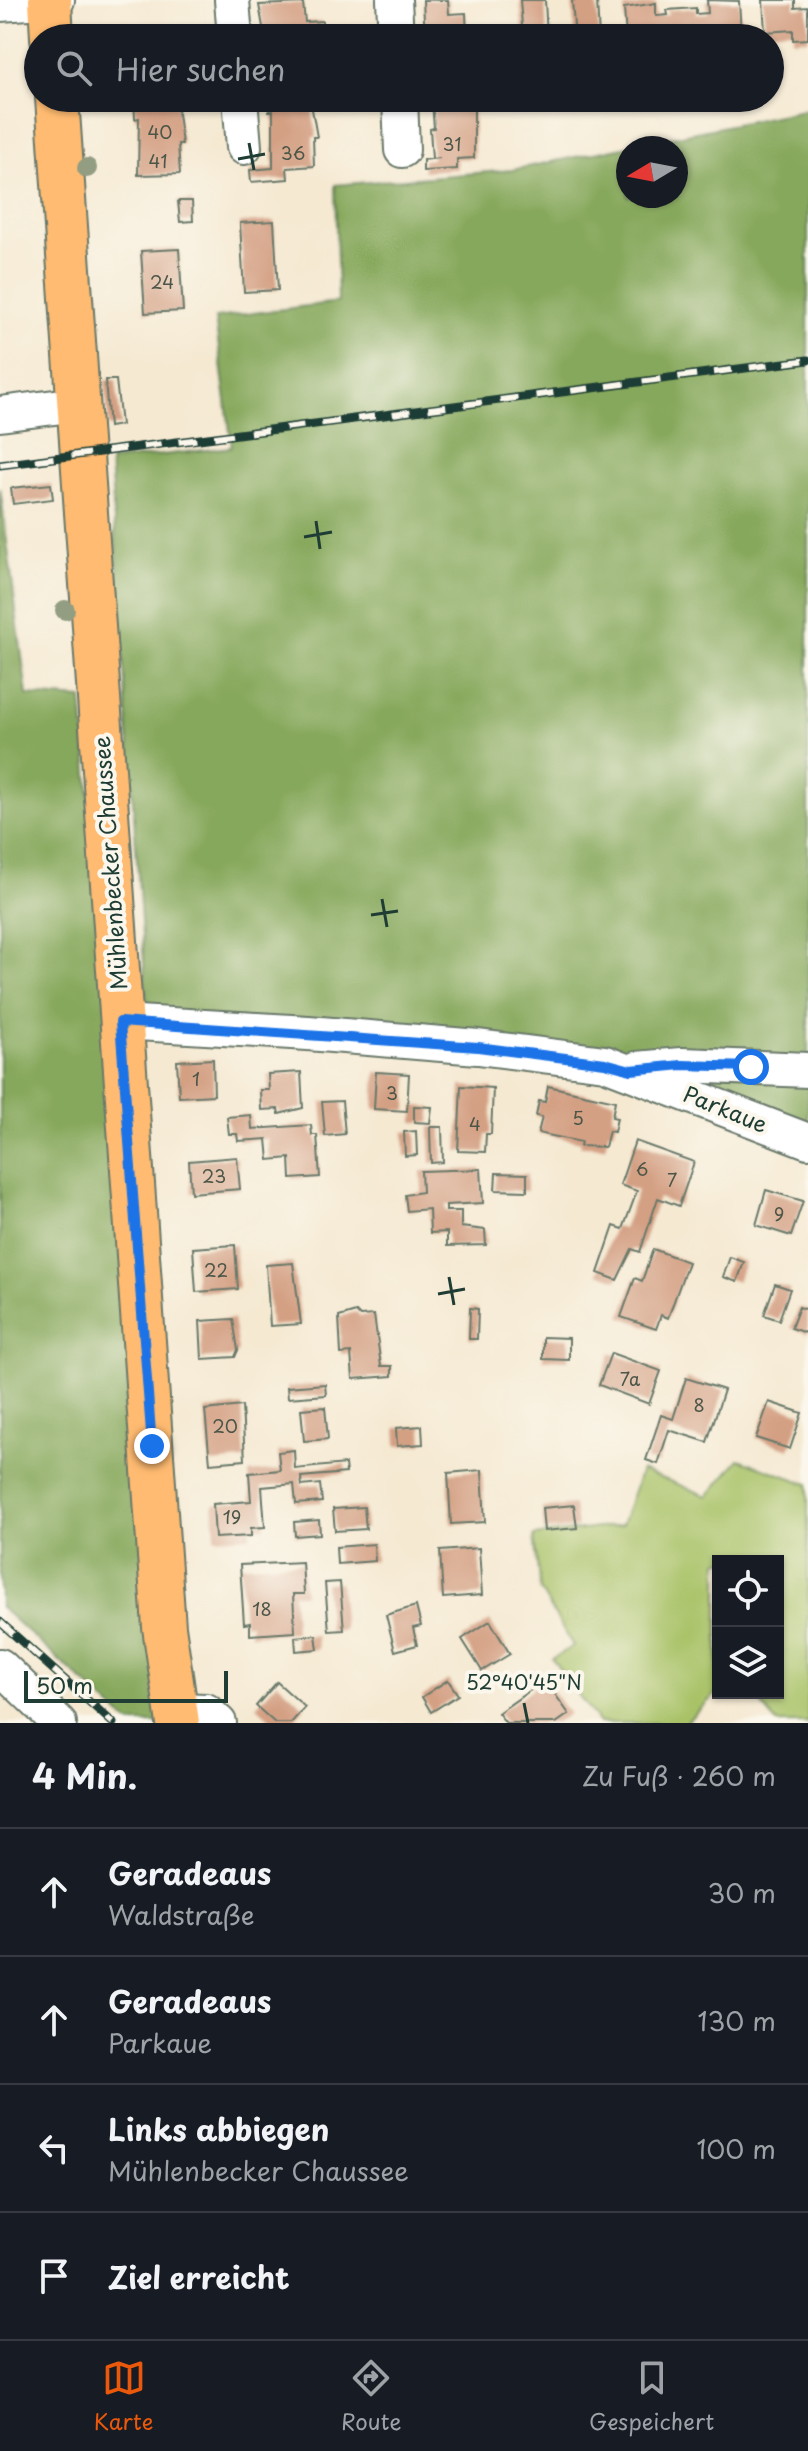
<!DOCTYPE html>
<html lang="de">
<meta charset="utf-8">
<style>
:root{--surface:#171b24;--page:#242831;--text:#f1f3f6;--muted:#9ea1a6;--line:#363941;--accent:#ea580c}
body{margin:0;font-family:"Playpen Sans",sans-serif;background:var(--page);color:var(--text)}
.controls{position:absolute;right:24px;bottom:24px;display:grid;overflow:hidden;border-radius:0px;box-shadow:0 2px 6px #0004}
.controls button{width:72px;height:72px;display:grid;place-items:center;padding:0;border:0;border-bottom:2px solid var(--line);background:var(--surface);color:var(--text);font:40px sans-serif}
.compass{position:absolute;left:616px;top:136px;width:72px;height:72px;border-radius:50%;background:var(--surface);box-shadow:0 2px 6px #0004;rotate:260deg}
.scale{position:absolute;left:24px;bottom:20px;width:204px;box-sizing:border-box;padding-left:8px;border:4px solid #1f3d34;border-top:0;font-size:22px;line-height:28px;white-space:nowrap;color:#1f3d34;-webkit-text-stroke:6px #fbf7ec;paint-order:stroke}
.stop{position:absolute;width:24px;height:24px;margin:-18px;border:6px solid #1a73e8;border-radius:50%;background:#fff}
.stop.end{background:#1a73e8;border-color:#fff;box-shadow:0 2px 8px #0008}
.list{margin:0;padding:0;list-style:none}
h2{display:flex;justify-content:space-between;align-items:center;height:104px;margin:0;padding:0 32px;font-size:34px}
h2 small{font-size:26px;font-weight:400;color:var(--muted)}
.list li{display:grid;grid-template-columns:52px 1fr auto;gap:24px;align-items:center;box-sizing:border-box;height:128px;padding:0 32px;border-top:2px solid var(--line)}
.list b{display:block;font-size:30px;white-space:nowrap}
.list p{margin:0;font-size:26px;white-space:nowrap;color:var(--muted)}
.list em{font-size:26px;font-style:normal;color:var(--muted)}
.icon{flex:none;width:44px;height:44px;fill:none;stroke:currentColor;stroke-width:2;stroke-linecap:round;stroke-linejoin:round}
.map{position:relative;flex:none;width:808px;height:1723px;overflow:hidden}
.search{position:absolute;background:var(--surface);box-shadow:0 2px 6px #0004;left:24px;right:24px;top:24px;height:88px;display:flex;align-items:center;gap:20px;box-sizing:border-box;padding:0 28px;border-radius:44px;color:var(--muted);font-size:30px}
.sheet{height:616px;background:var(--surface)}
nav{display:flex;justify-content:space-around;align-items:center;box-sizing:border-box;height:112px;border-top:2px solid var(--line);background:var(--surface);font-size:22px;color:var(--muted)}
nav a{display:grid;justify-items:center;gap:4px}
nav .on{color:var(--accent)}
.map>svg:first-child{display:block}
.green{fill:#a9c268;stroke:#64804e;stroke-width:2}
.forest{fill:#86a85c;stroke:#527248;stroke-width:2;fill-rule:evenodd}
.building{fill:#d4a084}
.lines{fill:none;stroke-linecap:round;stroke-linejoin:round}
.minor-casing{stroke:#6a796b;stroke-width:38}
.major-casing{stroke:#6a796b;stroke-width:46}
.minor{stroke:#fff;stroke-width:34}
.major{stroke:#ffbb71;stroke-width:42}
.rail-casing{stroke:#1f3d34;stroke-width:9}
.rail{stroke:#fbf7ec;stroke-width:6;stroke-dasharray:18;stroke-linecap:butt}
.tree{fill:#939d82}
.route{stroke:#1a73e8;stroke-width:10}
.ticks{fill:none;stroke:#1f3d34;stroke-width:3}
.labels{text-anchor:middle;dominant-baseline:central;stroke-width:8;stroke-linejoin:round;paint-order:stroke}
.number-label{font-size:18px;fill:#4c5648}
.street-label{font-size:22px;fill:#1f3d34;stroke:#fbf7ec}
.ticks-label{font-size:20px;text-anchor:middle;fill:#1f3d34;stroke:#fbf7ec;stroke-width:8;stroke-linejoin:round;paint-order:stroke}
</style>
<div class="map">
<svg width="808" height="1723" viewBox="0 0 808 1723">
<rect width="100%" height="100%" fill="#fbf7ec"/>
<filter id="ink" filterUnits="userSpaceOnUse"><feTurbulence type="fractalNoise" baseFrequency=".0125" numOctaves="2"/><feDisplacementMap in="SourceGraphic" scale="16" xChannelSelector="R" yChannelSelector="G"/><feConvolveMatrix kernelMatrix="1 2 1 2 8 2 1 2 1" color-interpolation-filters="sRGB"/></filter>
<filter id="wash" filterUnits="userSpaceOnUse"><feTurbulence type="fractalNoise" baseFrequency=".006" numOctaves="4" result="noise"/><feDisplacementMap in="SourceGraphic" scale="32" xChannelSelector="R" yChannelSelector="G"/><feGaussianBlur stdDeviation="1.8" result="paint"/><feColorMatrix in="noise" values="0 0 0 0 0 0 0 0 0 0 0 0 0 0 0 0 0 1.4 0 .05"/><feComposite in="paint" operator="in"/></filter>
<g filter="url(#wash)">
<rect width="100%" height="100%" fill="#f5e9d2"/>
<!-- green -->
<polygon class="green" points="739,1459 808,1484 808,1723 777,1723 752,1693 778,1693 778,1561 718,1561 718,1692 685,1723 599,1723 552,1659 573,1646 540,1590 534,1536 622,1525 641,1470 708,1496"/>
<!-- forest -->
<g class="forest">
<path d="M808 109V1125L620 1054 147 1010 110 461 232 447 215 318 338 302 335 185 512 170ZM628 148H676V196H628Z"/>
<polygon points="0,488 27,695 82,699 165,1723 129,1723 0,1607"/>
</g>
<g id="blocks">
<!-- building -->
<g class="building">
<polygon points="423,0 448,0 449,14 466,13 467,38 425,38"/>
<polygon points="520,0 545,0 547,38 523,38"/>
<polygon points="572,0 597,0 599,38 575,38"/>
<polygon points="707,0 739,1 741,33 713,35 713,38 626,38 624,8 656,3 656,16 668,15 667,10 696,8 696,14 708,13"/>
<polygon points="763,0 795,0 795,8 808,7 808,39 793,40 793,30 765,32"/>
<polygon points="303,3 305,22 322,21 323,38 265,38 259,5"/>
<polygon points="172,29 172,38 130,38 130,33 139,31"/>
<polygon points="134,98 176,98 182,144 178,144 180,174 138,175 139,118 135,119"/>
<polygon points="268,98 310,98 317,137 313,137 314,166 287,168 288,179 251,182 250,170 273,168 273,111 269,111"/>
<polygon points="428,98 474,98 474,158 457,159 457,169 423,171 423,160 440,158 432,159 430,129 434,128 432,102"/>
<polygon points="178,201 192,201 193,221 180,222"/>
<polygon points="274,221 278,290 244,292 240,223"/>
<polygon points="179,249 183,311 145,313 141,251"/>
<polygon points="105,380 116,380 121,425 109,427"/>
<polygon points="51,484 53,499 13,504 11,488"/>
<polygon points="213,1059 214,1095 179,1097 177,1061"/>
<polygon points="301,1072 303,1108 279,1114 278,1109 261,1110 260,1090 269,1090 268,1074"/>
<polygon points="376,1072 409,1074 407,1111 374,1109"/>
<polygon points="461,1086 493,1088 491,1134 486,1134 485,1152 458,1151"/>
<polygon points="548,1086 615,1101 612,1117 617,1118 614,1132 609,1131 605,1147 580,1146 581,1142 538,1133 542,1117 536,1116 539,1101 545,1102"/>
<polygon points="342,1101 345,1134 325,1136 322,1102"/>
<polygon points="414,1106 432,1107 430,1123 414,1122"/>
<polygon points="251,1115 252,1129 311,1125 312,1135 317,1135 320,1177 291,1179 290,1158 269,1160 267,1139 238,1141 237,1134 229,1134 227,1117"/>
<polygon points="430,1127 442,1127 443,1162 431,1163"/>
<polygon points="416,1131 417,1155 405,1156 404,1132"/>
<polygon points="635,1141 694,1162 679,1206 658,1198 640,1252 632,1249 617,1280 598,1273 614,1226 623,1229 637,1191 620,1185"/>
<polygon points="237,1157 240,1189 191,1193 189,1161"/>
<polygon points="481,1169 483,1203 446,1205 446,1211 461,1211 461,1227 485,1230 486,1245 447,1246 447,1232 430,1233 429,1209 407,1211 405,1195 422,1192 421,1171"/>
<polygon points="496,1173 527,1174 527,1191 495,1190"/>
<polygon points="766,1190 803,1201 791,1236 756,1225"/>
<polygon points="235,1245 238,1289 196,1292 193,1248"/>
<polygon points="653,1249 688,1262 668,1318 661,1315 656,1329 621,1317 635,1278 642,1281"/>
<polygon points="730,1257 744,1262 737,1282 723,1277"/>
<polygon points="293,1263 301,1324 270,1326 266,1265"/>
<polygon points="775,1284 790,1289 779,1320 764,1315"/>
<polygon points="799,1307 808,1310 808,1334 791,1328"/>
<polygon points="470,1308 478,1309 477,1339 469,1339"/>
<polygon points="356,1312 360,1316 374,1315 381,1366 392,1366 392,1376 353,1379 351,1353 341,1354 339,1317"/>
<polygon points="233,1319 238,1350 235,1357 202,1359 200,1321"/>
<polygon points="543,1337 569,1338 569,1360 543,1359"/>
<polygon points="611,1353 661,1371 649,1404 599,1385"/>
<polygon points="686,1378 724,1390 707,1442 669,1430 658,1464 646,1460 661,1415 673,1419"/>
<polygon points="325,1384 326,1395 288,1398 287,1387"/>
<polygon points="769,1402 802,1413 790,1449 756,1438"/>
<polygon points="242,1406 245,1460 210,1463 205,1410"/>
<polygon points="325,1407 328,1439 304,1441 301,1409"/>
<polygon points="422,1426 423,1444 397,1446 396,1428"/>
<polygon points="294,1450 295,1469 345,1464 346,1473 301,1477 302,1486 320,1484 322,1502 296,1504 294,1484 262,1487 265,1527 251,1528 251,1536 215,1538 213,1504 251,1501 249,1473 280,1470 278,1452"/>
<polygon points="482,1470 485,1522 451,1524 448,1473"/>
<polygon points="574,1505 577,1528 544,1531 542,1508"/>
<polygon points="364,1507 366,1529 335,1531 333,1509"/>
<polygon points="319,1520 320,1534 295,1536 294,1522"/>
<polygon points="374,1544 375,1561 337,1564 336,1547"/>
<polygon points="479,1548 482,1595 443,1598 440,1551"/>
<polygon points="302,1562 304,1594 293,1594 295,1632 250,1635 250,1623 244,1624 240,1565"/>
<polygon points="340,1582 344,1630 329,1631 325,1583"/>
<polygon points="416,1606 421,1626 413,1628 417,1645 395,1651 386,1615"/>
<polygon points="490,1621 510,1654 482,1671 462,1639"/>
<polygon points="316,1635 318,1649 296,1651 295,1637"/>
<polygon points="448,1680 458,1695 431,1712 422,1697"/>
<polygon points="545,1680 569,1714 556,1723 506,1723 498,1713"/>
<polygon points="277,1682 305,1707 291,1723 275,1723 256,1706"/>
</g>
</g>
</g>
<g filter="url(#ink)">
<use href="#blocks" fill-opacity="0" stroke="#6a796b" stroke-width="2"/>
<g class="lines">
<defs>
<g id="minor">
<polyline points="232,0 235,38"/>
<polyline points="394,0 396,38"/>
<polyline points="0,4 57,0"/>
<polyline points="240,98 244,147"/>
<polyline points="400,98 402,150"/>
<polyline points="0,414 78,404"/>
<polyline points="120,1022 308,1033 478,1047 605,1063 808,1141"/>
<polyline points="637,1069 682,1065 808,1070"/>
<polyline points="0,1666 59,1723"/>
<polyline points="177,1710 206,1711 219,1723"/>
</g>
<g id="major">
<polyline points="50,0 52,38"/>
<polyline points="57,98 164,1627 178,1723"/>
</g>
</defs>
<!-- minor casing -->
<use href="#minor" class="minor-casing"/>
<!-- major casing -->
<use href="#major" class="major-casing"/>
<!-- minor -->
<use href="#minor" class="minor"/>
<!-- major -->
<use href="#major" class="major"/>
<defs>
<g id="rail">
<polyline points="0,465 808,360"/>
<polyline points="0,1622 113,1723"/>
</g>
</defs>
<!-- rail casing -->
<use href="#rail" class="rail-casing"/>
<!-- rail -->
<use href="#rail" class="rail"/>
</g>
<!-- trees -->
<g class="tree">
<circle cx="87" cy="168" r="10"/>
<circle cx="65" cy="610" r="10"/>
</g>
</g>
<g class="lines" filter="url(#ink)">
<!-- route -->
<polyline class="route" points="152,1446 120,1022 478,1047 605,1063 631,1070 682,1065 751,1067"/>
</g>
<!-- ticks -->
<path class="ticks" d="M249 143 254 170M238 159 265 154M316 521 320 549M304 537 332 532M382 899 387 927M371 915 398 911M449 1277 454 1305M438 1294 465 1289M524 1703 528 1723"/>
<g class="labels">
<!-- number labels -->
<g class="number-label">
<text x="160" y="131">40</text>
<text x="452" y="143">31</text>
<text x="293" y="152">36</text>
<text x="158" y="160">41</text>
<text x="162" y="281">24</text>
<text x="196" y="1078">1</text>
<text x="392" y="1092">3</text>
<text x="578" y="1117">5</text>
<text x="475" y="1123">4</text>
<text x="642" y="1168">6</text>
<text x="214" y="1175">23</text>
<text x="672" y="1179">7</text>
<text x="779" y="1213">9</text>
<text x="216" y="1269">22</text>
<text x="630" y="1378">7a</text>
<text x="699" y="1404">8</text>
<text x="225" y="1425">20</text>
<text x="232" y="1516">19</text>
<text x="262" y="1608">18</text>
</g>
<!-- street labels -->
<g class="street-label">
<text transform="translate(109 863) rotate(-94)">Mühlenbecker Chaussee</text>
<text transform="translate(726 1108) rotate(22)">Parkaue</text>
</g>
</g>
<g class="ticks-label">
<text x="524" y="1690">52°40'45"N</text>
</g>
</svg>
<div class="controls">
<button><svg class="icon" aria-label="locate" viewBox="0 0 24 24"><circle cx="12" cy="12" r="6"/><path d="M12 2v4M12 18v4M2 12h4M18 12h4"/></svg></button>
<button><svg class="icon" aria-label="layers" viewBox="0 0 24 24"><path d="M12 4l9 5-9 5-9-5zM3 14l9 5 9-5"/></svg></button>
</div>
<svg class="compass" viewBox="-18 -18 36 36"><path d="M0-13l5 13h-10z" fill="#e53935"/><path d="M0 13l5-13h-10z" fill="#9ea1a6"/></svg>
<div class="scale">50 m</div>
<div class="stop" style="left:751px;top:1067px"></div>
<div class="stop end" style="left:152px;top:1446px"></div>
<div class="search"><svg class="icon" aria-label="search" viewBox="0 0 24 24"><circle cx="10" cy="10" r="6"/><path d="M15 15l6 6"/></svg>Hier suchen</div>
</div>
<section class="sheet">
<h2>4 Min.<small>Zu Fuß · 260 m</small></h2>
<ul class="list">
<li><svg class="icon" aria-label="ahead" viewBox="0 0 24 24"><path d="M12 20V5M6 11l6-6 6 6"/></svg><div><b>Geradeaus</b><p>Waldstraße</p></div><em>30 m</em></li>
<li><svg class="icon" aria-label="ahead" viewBox="0 0 24 24"><path d="M12 20V5M6 11l6-6 6 6"/></svg><div><b>Geradeaus</b><p>Parkaue</p></div><em>130 m</em></li>
<li><svg class="icon" aria-label="left" viewBox="0 0 24 24"><path d="M17 20v-9H6M10 6l-5 5 5 5"/></svg><div><b>Links abbiegen</b><p>Mühlenbecker Chaussee</p></div><em>100 m</em></li>
<li><svg class="icon" aria-label="arrive" viewBox="0 0 24 24"><path d="M6 21V4h12l-3 4 3 4H6"/></svg><div><b>Ziel erreicht</b></div></li>
</ul>
</section>
<nav>
<a class="on"><svg class="icon" aria-label="map" viewBox="0 0 24 24"><path d="M3 6l6-2 6 2 6-2v14l-6 2-6-2-6 2zM9 4v14M15 6v14"/></svg>Karte</a>
<a><svg class="icon" aria-label="directions" viewBox="0 0 24 24"><path d="M12 3l9 9-9 9-9-9zM9 14v-3h6M13 9l2 2-2 2"/></svg>Route</a>
<a><svg class="icon" aria-label="saved" viewBox="0 0 24 24"><path d="M7 4h10v16l-5-4-5 4z"/></svg>Gespeichert</a>
</nav>
